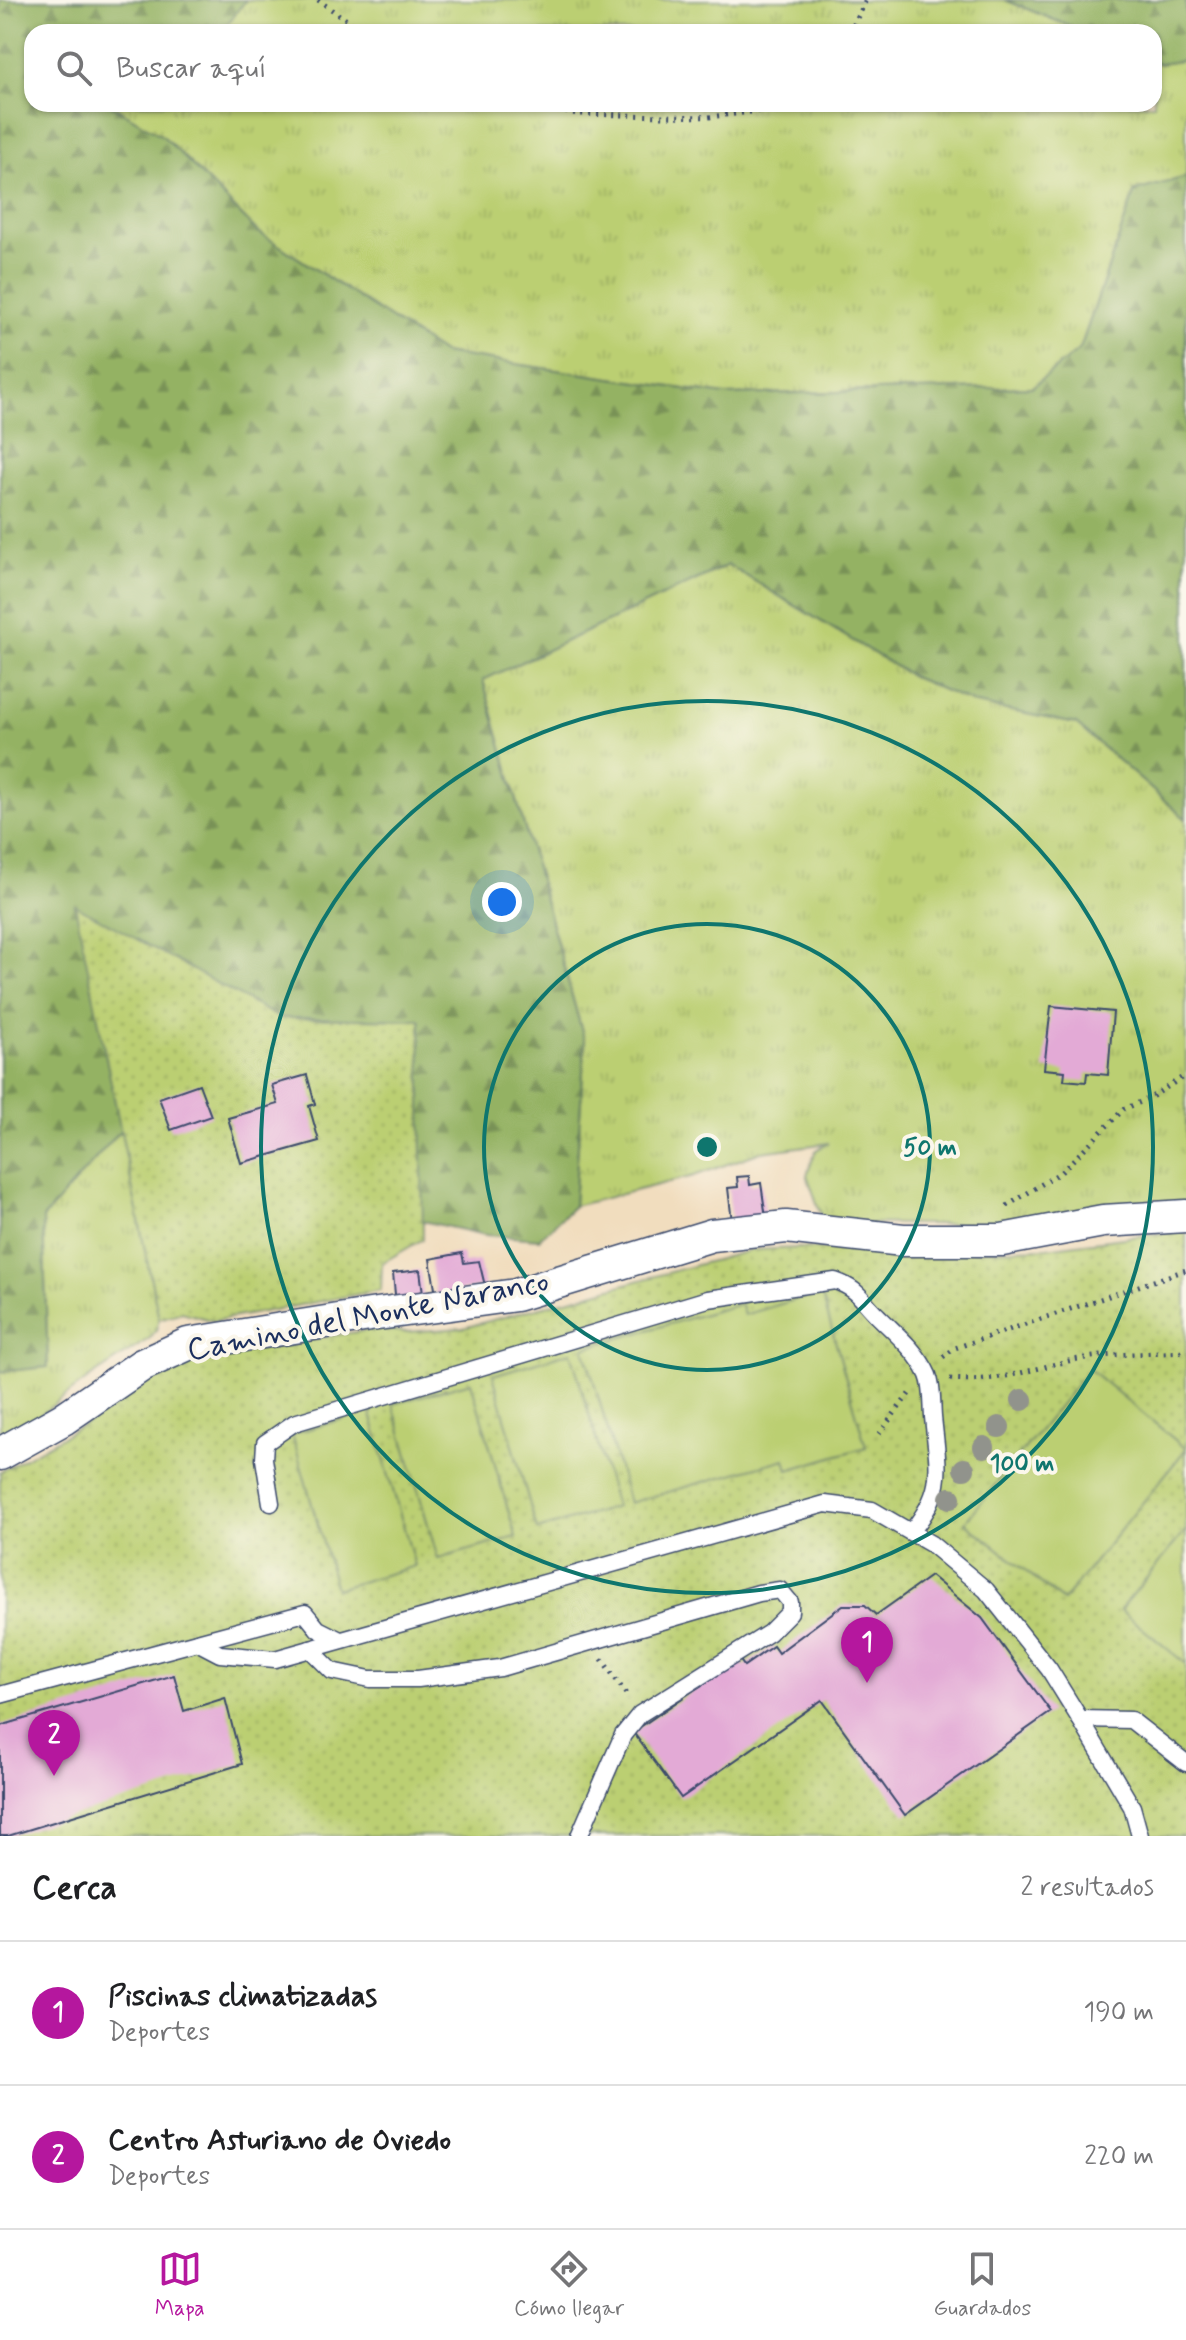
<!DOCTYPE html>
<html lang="es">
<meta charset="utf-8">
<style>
:root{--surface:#fff;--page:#f6f6f6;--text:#202124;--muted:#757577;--line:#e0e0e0;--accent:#b5179e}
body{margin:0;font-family:Mynerve,sans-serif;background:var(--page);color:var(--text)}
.you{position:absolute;left:502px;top:902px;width:28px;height:28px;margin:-20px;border:6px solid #fff;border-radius:50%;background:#1a73e8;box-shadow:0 0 0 12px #1a73e833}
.badge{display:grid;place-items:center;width:52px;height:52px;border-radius:50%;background:var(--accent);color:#fff;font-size:26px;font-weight:700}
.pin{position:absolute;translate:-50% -66px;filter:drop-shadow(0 2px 4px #0008)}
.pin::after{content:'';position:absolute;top:42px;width:28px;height:24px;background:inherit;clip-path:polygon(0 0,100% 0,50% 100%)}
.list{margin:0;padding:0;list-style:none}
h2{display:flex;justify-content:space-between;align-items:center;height:104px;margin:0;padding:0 32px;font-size:34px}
h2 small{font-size:26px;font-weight:400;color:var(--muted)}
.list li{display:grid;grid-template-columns:52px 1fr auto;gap:24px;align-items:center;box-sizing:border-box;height:144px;padding:0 32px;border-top:2px solid var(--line)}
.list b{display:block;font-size:30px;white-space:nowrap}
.list p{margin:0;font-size:26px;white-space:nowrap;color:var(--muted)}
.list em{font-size:26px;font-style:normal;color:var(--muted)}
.icon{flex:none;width:44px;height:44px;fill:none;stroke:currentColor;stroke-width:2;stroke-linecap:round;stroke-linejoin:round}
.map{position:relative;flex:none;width:1186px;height:1836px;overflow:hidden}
.search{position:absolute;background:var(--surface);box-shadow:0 2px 6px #0004;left:24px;right:24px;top:24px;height:88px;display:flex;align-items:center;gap:20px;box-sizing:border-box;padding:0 28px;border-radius:24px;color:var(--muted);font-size:30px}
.sheet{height:392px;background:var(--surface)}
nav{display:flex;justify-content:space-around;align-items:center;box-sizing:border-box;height:112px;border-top:2px solid var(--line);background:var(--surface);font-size:22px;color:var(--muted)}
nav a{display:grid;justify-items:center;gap:4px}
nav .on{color:var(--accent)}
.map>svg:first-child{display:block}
.grass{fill:url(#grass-tufts);stroke:#6b7f68;stroke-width:2}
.forest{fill:url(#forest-firs);stroke:#587061;stroke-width:2}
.park{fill:url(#park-dots);stroke:#6b7f68;stroke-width:2}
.pitch{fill:#bbcf72;stroke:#6b7f68;stroke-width:2}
.building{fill:#e3aad6}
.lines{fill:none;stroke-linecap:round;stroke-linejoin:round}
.service-casing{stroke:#3b496c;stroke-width:19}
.minor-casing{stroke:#3b496c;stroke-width:35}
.path{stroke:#3b496c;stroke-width:5;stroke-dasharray:2 6;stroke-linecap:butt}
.service{stroke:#fff;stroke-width:16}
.minor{stroke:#fff;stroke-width:32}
.tree{fill:#91938c}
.ring{fill:none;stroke:#0f766e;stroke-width:4}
.labels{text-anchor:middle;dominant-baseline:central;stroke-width:8;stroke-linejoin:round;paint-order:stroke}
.street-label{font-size:32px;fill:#1b2f5e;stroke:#fbf7ec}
.centre{fill:#0f766e;stroke:#fbf7ec;stroke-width:4}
.ring-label{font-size:24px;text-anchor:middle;font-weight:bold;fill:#0f766e;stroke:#fbf7ec;stroke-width:8;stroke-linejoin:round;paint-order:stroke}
</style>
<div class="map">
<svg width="1186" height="1836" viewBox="0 0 1186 1836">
<defs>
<pattern id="grass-tufts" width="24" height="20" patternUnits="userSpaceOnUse" patternTransform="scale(2)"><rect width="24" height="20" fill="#bbcf72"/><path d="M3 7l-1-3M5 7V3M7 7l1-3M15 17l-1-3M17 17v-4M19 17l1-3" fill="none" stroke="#a0b265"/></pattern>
<pattern id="forest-firs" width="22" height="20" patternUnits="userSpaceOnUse" patternTransform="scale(2)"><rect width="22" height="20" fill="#94b264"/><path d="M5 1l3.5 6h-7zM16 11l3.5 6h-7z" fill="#789156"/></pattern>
<pattern id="park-dots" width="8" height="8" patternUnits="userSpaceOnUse" patternTransform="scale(2)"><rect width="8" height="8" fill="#bbcf72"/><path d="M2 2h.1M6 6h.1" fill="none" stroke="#a0b265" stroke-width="1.8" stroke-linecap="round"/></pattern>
</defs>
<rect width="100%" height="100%" fill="#fbf7ec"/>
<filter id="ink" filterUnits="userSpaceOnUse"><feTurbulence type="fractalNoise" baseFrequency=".0125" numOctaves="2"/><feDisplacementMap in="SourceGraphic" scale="16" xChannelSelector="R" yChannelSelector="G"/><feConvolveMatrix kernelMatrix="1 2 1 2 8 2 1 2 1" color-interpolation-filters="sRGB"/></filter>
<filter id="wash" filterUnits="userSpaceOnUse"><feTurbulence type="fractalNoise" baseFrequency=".006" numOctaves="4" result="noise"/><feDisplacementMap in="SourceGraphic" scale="32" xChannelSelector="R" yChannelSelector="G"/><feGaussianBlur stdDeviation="1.8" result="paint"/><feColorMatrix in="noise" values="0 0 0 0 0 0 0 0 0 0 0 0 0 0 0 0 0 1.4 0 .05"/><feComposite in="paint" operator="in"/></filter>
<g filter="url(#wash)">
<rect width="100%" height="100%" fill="#f1ddbe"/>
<!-- grass -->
<g class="grass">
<polygon points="246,0 1005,0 1084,32 212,32 228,23"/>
<polygon points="1186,60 1186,177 1135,191 1080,349 1032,387 725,395 443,353 257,231 164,137 109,104 1154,104 1154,62 1160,64"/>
<polygon points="728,565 913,677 976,704 1076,724 1186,819 1186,1206 1031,1225 824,1223 807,1175 816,1150 829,1143 761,1152 694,1176 574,1206 585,1042 483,680"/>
<polygon points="121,1130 159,1319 156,1330 150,1338 88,1379 0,1445 0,1372 48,1366 43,1218"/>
</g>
<!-- forest -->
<g class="forest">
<polygon points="0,0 246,0 228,23 212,32 32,32 32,104 109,104 164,137 257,231 443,353 725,395 1032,387 1080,349 1135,191 1186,177 1186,819 1076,724 976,704 913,677 728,565 483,680 585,1042 574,1206 539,1239 485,1235 422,1221 420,1020 279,1018 76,906 121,1130 43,1218 48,1367 0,1372"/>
<polygon points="1005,0 1186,0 1186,60 1160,64 1154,62 1154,32 1084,32"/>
</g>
<!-- park -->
<g class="park">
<polygon points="75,905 279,1018 420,1020 423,1239 382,1263 381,1290 214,1321 182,1312 159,1319"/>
<polygon points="1186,1230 1186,1836 0,1836 0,1472 113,1408 138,1387 170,1368 221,1352 376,1329 406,1332 463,1328 752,1250 802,1248 895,1253 1046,1248"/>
</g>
<!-- pitch -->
<g class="pitch">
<polygon points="821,1292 866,1447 788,1470 785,1459 629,1503 584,1348 740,1304 744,1315"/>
<polygon points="571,1352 616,1507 537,1530 493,1375"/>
<polygon points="1089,1369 1186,1449 1063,1601 965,1522"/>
<polygon points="471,1382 516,1537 438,1559 393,1404"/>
<polygon points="370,1411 415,1566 336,1589 292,1434"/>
<polygon points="1186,1530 1186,1664 1120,1610"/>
</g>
<g id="blocks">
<!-- building -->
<g class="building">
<polygon points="1051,1006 1113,1012 1108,1075 1087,1073 1086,1082 1064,1080 1065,1071 1044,1069"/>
<polygon points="307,1075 315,1104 309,1106 319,1141 241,1163 228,1118 278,1104 272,1085"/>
<polygon points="199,1084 211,1116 171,1130 159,1098"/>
<polygon points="749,1176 750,1185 761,1183 766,1218 732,1222 728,1188 738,1187 737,1177"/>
<polygon points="462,1253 464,1263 479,1261 485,1286 436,1295 430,1259"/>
<polygon points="420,1270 424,1301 396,1305 393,1273"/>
<polygon points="931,1576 982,1618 1051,1712 905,1815 822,1700 681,1798 633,1732 739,1659 744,1666 773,1646 778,1653 843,1605 865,1605 876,1615"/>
<polygon points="174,1675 184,1711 225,1698 242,1764 8,1836 0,1836 0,1726"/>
</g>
</g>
</g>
<g filter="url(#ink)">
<use href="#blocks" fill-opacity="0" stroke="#3b496c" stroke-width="2"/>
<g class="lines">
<defs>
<g id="service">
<path d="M271 1503 264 1459 265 1443 294 1423 708 1299 835 1281C858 1289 860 1298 877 1315 895 1333 917 1351 928 1375 933 1387 932 1404 933 1417 938 1469 946 1489 911 1532"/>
<polyline points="197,1642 305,1613 318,1629 340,1640"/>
<polyline points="310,1649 332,1671 370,1679 418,1679 500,1668 759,1593 780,1590 790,1602 790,1612 769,1633 640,1714 623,1735 579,1836"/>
<polyline points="0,1695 197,1642 220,1654 275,1659 825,1504 872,1510 931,1544 986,1590 1049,1669 1080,1719 1132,1807 1140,1836"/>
<polyline points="1080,1719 1131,1720 1186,1763"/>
</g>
<polyline id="minor" points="0,1454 63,1419 142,1365 188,1344 370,1315 516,1295 712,1235 786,1227 903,1240 1002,1240 1103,1221 1186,1216"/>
</defs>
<!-- service casing -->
<use href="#service" class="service-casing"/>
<!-- minor casing -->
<use href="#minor" class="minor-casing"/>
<!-- path -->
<g class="path">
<polyline points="318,0 364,32"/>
<polyline points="850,32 866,0"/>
<polyline points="518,104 578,114 709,117 785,108 790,104"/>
<polyline points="1007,1206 1061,1172 1124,1109 1150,1098 1186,1075"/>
<polyline points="943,1357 955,1348 1186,1270"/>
<path d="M950 1379C999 1383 1027 1370 1073 1360 1110 1353 1149 1354 1186 1352"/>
<polyline points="879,1434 909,1394"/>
<polyline points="602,1659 628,1697"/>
</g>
<!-- service -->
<use href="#service" class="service"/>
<!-- minor -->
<use href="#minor" class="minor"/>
</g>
<!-- trees -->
<g class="tree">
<circle cx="1022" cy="1400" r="11"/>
<circle cx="999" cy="1427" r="11"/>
<circle cx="984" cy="1447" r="11"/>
<circle cx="964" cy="1469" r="11"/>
<circle cx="950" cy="1498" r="11"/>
</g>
</g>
<!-- distance rings -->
<g class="ring">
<circle cx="707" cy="1147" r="223"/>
<circle cx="707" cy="1147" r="446"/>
</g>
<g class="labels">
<!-- street labels -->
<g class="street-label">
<text transform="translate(368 1316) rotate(-11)">Camino del Monte Naranco</text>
</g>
</g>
<circle cx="707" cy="1147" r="12" class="centre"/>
<g class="ring-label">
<text x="930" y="1155">50 m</text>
<text x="1022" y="1471">100 m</text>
</g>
</svg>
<div class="you"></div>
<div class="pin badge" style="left:867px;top:1683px">1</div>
<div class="pin badge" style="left:54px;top:1776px">2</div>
<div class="search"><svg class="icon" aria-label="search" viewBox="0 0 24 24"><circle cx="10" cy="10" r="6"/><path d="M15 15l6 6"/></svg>Buscar aquí</div>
</div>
<section class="sheet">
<h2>Cerca<small>2 resultados</small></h2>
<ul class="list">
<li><span class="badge">1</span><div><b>Piscinas climatizadas</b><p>Deportes</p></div><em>190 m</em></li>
<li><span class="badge">2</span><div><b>Centro Asturiano de Oviedo</b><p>Deportes</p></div><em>220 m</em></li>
</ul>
</section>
<nav>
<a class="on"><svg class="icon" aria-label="map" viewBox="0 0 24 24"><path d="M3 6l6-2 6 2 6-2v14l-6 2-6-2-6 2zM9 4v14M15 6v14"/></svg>Mapa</a>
<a><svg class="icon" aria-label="directions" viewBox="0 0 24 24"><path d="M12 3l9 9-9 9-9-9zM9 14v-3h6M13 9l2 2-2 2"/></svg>Cómo llegar</a>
<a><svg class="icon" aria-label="saved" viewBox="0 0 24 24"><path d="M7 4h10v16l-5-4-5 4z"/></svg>Guardados</a>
</nav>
